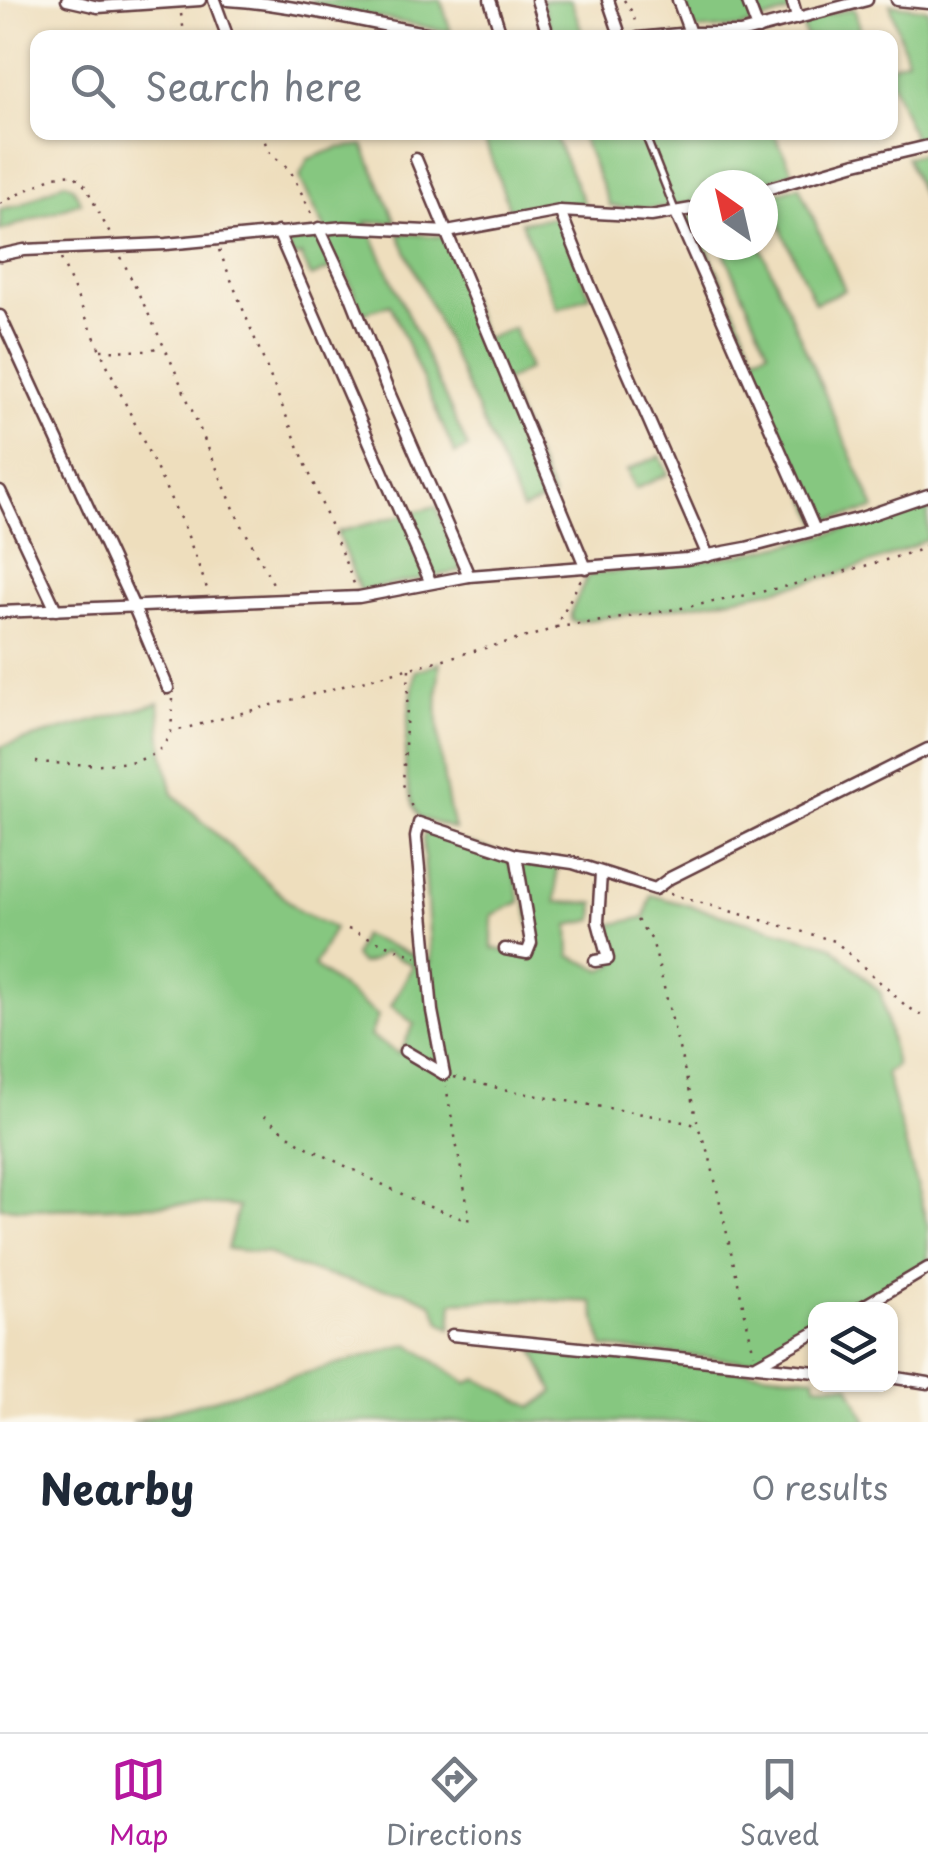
<!DOCTYPE html>
<style>
:root{--surface:#fff;--page:#f6f6f7;--text:#1f2937;--muted:#747a83;--line:#e0e1e3;--accent:#b5179e}
body{margin:0;font-family:"Playpen Sans",sans-serif;background:var(--page);color:var(--text)}
.controls{position:absolute;right:30px;bottom:30px;display:grid;overflow:hidden;border-radius:20px;box-shadow:0 2px 8px #0004}
.controls button{width:90px;height:90px;display:grid;place-items:center;padding:0;border:0;border-bottom:2px solid var(--line);background:var(--surface);color:var(--text);font:50px sans-serif}
.compass{position:absolute;left:688px;top:170px;width:90px;height:90px;border-radius:50%;background:var(--surface);box-shadow:0 2px 8px #0004;rotate:326deg}
.list{margin:0;padding:0;list-style:none}
h2{display:flex;justify-content:space-between;align-items:center;height:130px;margin:0;padding:0 40px;font-size:42px}
h2 small{font-size:32px;font-weight:400;color:var(--muted)}
.icon{flex:none;width:55px;height:55px;fill:none;stroke:currentColor;stroke-width:2;stroke-linecap:round;stroke-linejoin:round}
.map{position:relative;flex:none;width:928px;height:1422px;overflow:hidden}
.search{position:absolute;background:var(--surface);box-shadow:0 2px 8px #0004;left:30px;right:30px;top:30px;height:110px;display:flex;align-items:center;gap:25px;box-sizing:border-box;padding:0 35px;border-radius:20px;color:var(--muted);font-size:38px}
.sheet{height:310px;background:var(--surface)}
nav{display:flex;justify-content:space-around;align-items:center;box-sizing:border-box;height:140px;border-top:2px solid var(--line);background:var(--surface);font-size:28px;color:var(--muted)}
nav a{display:grid;justify-items:center;gap:5px}
nav .on{color:var(--accent)}
.map>svg:first-child{display:block}
.green{fill:#86c780;stroke:#687356;stroke-width:2.5}
.lines{fill:none;stroke-linecap:round;stroke-linejoin:round}
.lane-casing{stroke:#633c41;stroke-width:10}
.street-casing{stroke:#633c41;stroke-width:15}
.path{stroke:#633c41;stroke-width:2.5;stroke-dasharray:2.5 8;stroke-linecap:butt}
.lane{stroke:#fff;stroke-width:5}
.street{stroke:#fff;stroke-width:10}
</style>
<div class="map">
<svg width="928" height="1422" viewBox="0 0 928 1422">
<rect width="100%" height="100%" fill="#fbf7ec"/>
<filter id="ink" filterUnits="userSpaceOnUse"><feTurbulence type="fractalNoise" baseFrequency=".01" numOctaves="2"/><feDisplacementMap in="SourceGraphic" scale="20" xChannelSelector="R" yChannelSelector="G"/><feConvolveMatrix kernelMatrix="1 2 1 2 8 2 1 2 1" color-interpolation-filters="sRGB"/></filter>
<filter id="wash" filterUnits="userSpaceOnUse"><feTurbulence type="fractalNoise" baseFrequency=".0048" numOctaves="4" result="noise"/><feDisplacementMap in="SourceGraphic" scale="40" xChannelSelector="R" yChannelSelector="G"/><feGaussianBlur stdDeviation="2.25" result="paint"/><feColorMatrix in="noise" values="0 0 0 0 0 0 0 0 0 0 0 0 0 0 0 0 0 1.4 0 .05"/><feComposite in="paint" operator="in"/></filter>
<g filter="url(#wash)">
<rect width="100%" height="100%" fill="#eedebd"/>
<!-- green -->
<g class="green">
<polygon points="311,0 441,0 451,32 313,5"/>
<polygon points="541,0 571,0 584,37 553,37"/>
<polygon points="683,0 790,0 794,11 739,28 694,30"/>
<polygon points="890,4 928,9 928,139 915,142 891,81 891,65 907,59"/>
<polygon points="854,8 863,37 806,37 801,21"/>
<polygon points="482,133 553,133 585,205 541,208 512,216"/>
<path d="M580 133H774L793 172 756 185H703V200C671 208 643 211 610 206Z"/>
<polygon points="363,145 396,222 366,222 468,448 455,454 390,304 363,313 341,264 311,277 301,255 293,258 285,237 327,233 302,183 300,176 308,159 338,148"/>
<polygon points="928,153 928,211 906,157"/>
<polygon points="64,182 72,186 81,202 0,231 0,209 20,205"/>
<polygon points="799,186 845,290 815,303 766,196"/>
<polygon points="693,216 703,245 706,245 755,355 768,350 721,245 760,245 875,509 818,522 683,217"/>
<polygon points="547,218 559,218 590,296 558,309 521,222"/>
<polygon points="398,233 445,237 485,339 514,328 529,369 504,382 553,497 522,510"/>
<polygon points="660,456 668,474 635,489 627,470"/>
<path d="M928 499V539C824 591 690 605 576 622L571 620V612L587 577 593 574C706 563 823 545 928 499Z"/>
<polygon points="436,506 462,571 360,591 337,532"/>
<path d="M440 663C433 719 441 775 454 829L420 818C394 775 409 719 415 671Z"/>
<path d="M159 703 163 751 173 794 299 911 334 928 314 966 378 1016 370 1036 399 1054 414 1024 391 1006 413 965 384 952 372 961 361 964 354 956 362 935 431 962 423 840 426 831 504 854 515 873 520 902 492 915V948L527 956 534 949 520 867 527 859 557 862 556 902 595 903 594 920 569 925 570 956 602 970 614 965 606 926 645 917 651 895 831 945 881 993 896 1066 886 1073 928 1227V1262L845 1309 816 1310 815 1326 762 1357 744 1361 603 1347 592 1302 526 1299 453 1302 451 1329 440 1321 432 1303 406 1292 363 1285 291 1265 267 1253 227 1249 238 1207C159 1199 80 1214 0 1207V747Z"/>
<polygon points="409,1344 467,1383 477,1379 533,1407 554,1392 534,1351 815,1377 816,1384 849,1385 867,1422 132,1422"/>
</g>
</g>
<g filter="url(#ink)">
<g class="lines">
<defs>
<polyline id="lane" points="644,132 675,210"/>
<g id="street">
<polyline points="67,0 98,7 200,0"/>
<polyline points="214,0 228,38"/>
<path d="M228 0C307 5 381 28 459 38"/>
<polyline points="490,0 502,38"/>
<polyline points="537,0 549,38"/>
<polyline points="608,0 621,38"/>
<polyline points="678,0 690,33"/>
<polyline points="747,0 758,29"/>
<polyline points="792,0 797,17"/>
<polyline points="897,0 928,3"/>
<polyline points="638,38 690,33 740,33 867,0"/>
<polyline points="416,159 586,568"/>
<polyline points="763,190 856,163 928,146"/>
<polyline points="560,211 591,288 708,556"/>
<polyline points="676,213 815,530"/>
<polyline points="319,228 350,294 387,388 469,576"/>
<polyline points="278,232 430,581"/>
<polyline points="0,255 24,250 166,244 344,227 447,232 560,211 651,216 703,207"/>
<polyline points="0,316 134,607 168,688"/>
<polyline points="0,491 56,610"/>
<polyline points="0,612 359,597 469,576 687,559 746,548 861,518 928,495"/>
<polyline points="505,949 527,953 531,943 516,855"/>
<polyline points="595,961 608,959 598,922 601,873"/>
<polyline points="405,1051 444,1074"/>
<polyline points="444,1074 432,1011 416,837 419,823 516,855 573,863 655,889 670,878 928,749"/>
<polyline points="857,1310 928,1268"/>
<polyline points="452,1335 816,1372"/>
<polyline points="758,1364 816,1332"/>
<polyline points="890,1377 928,1383"/>
</g>
</defs>
<!-- lane casing -->
<use href="#lane" class="lane-casing"/>
<!-- street casing -->
<use href="#street" class="street-casing"/>
<!-- path -->
<g class="path">
<polyline points="624,0 634,15 635,25"/>
<polyline points="181,14 185,38"/>
<polyline points="261,132 269,152 290,170 314,218"/>
<polyline points="0,204 55,176 73,174 86,187 111,236"/>
<polyline points="219,250 355,586"/>
<polyline points="121,257 170,359 238,518 276,589"/>
<polyline points="61,259 100,350 186,531 209,594"/>
<polyline points="101,350 149,351 162,345"/>
<path d="M556 627C679 612 798 587 916 551L928 545"/>
<polyline points="409,669 403,784 414,813"/>
<polyline points="173,699 171,732 534,635 555,628 581,579"/>
<path d="M36 762C64 764 126 768 150 756 161 751 166 742 171 732"/>
<polyline points="670,894 835,941 906,1006 928,1019"/>
<polyline points="637,920 652,940 656,955 699,1129 710,1158 754,1354"/>
<polyline points="348,929 417,957"/>
<path d="M454 1077C532 1099 613 1106 692 1124L699 1129"/>
<polyline points="264,1116 299,1143 422,1204 468,1221 469,1214 446,1086"/>
</g>
<!-- lane -->
<use href="#lane" class="lane"/>
<!-- street -->
<use href="#street" class="street"/>
</g>
</g>
</svg>
<div class="controls">
<button><svg class="icon" aria-label="layers" viewBox="0 0 24 24"><path d="M12 4l9 5-9 5-9-5zM3 14l9 5 9-5"/></svg></button>
</div>
<svg class="compass" viewBox="-18 -18 36 36"><path d="M0-13l5 13h-10z" fill="#e53935"/><path d="M0 13l5-13h-10z" fill="#747a83"/></svg>
<div class="search"><svg class="icon" aria-label="search" viewBox="0 0 24 24"><circle cx="10" cy="10" r="6"/><path d="M15 15l6 6"/></svg>Search here</div>
</div>
<section class="sheet">
<h2>Nearby<small>0 results</small></h2>
<ul class="list">
</ul>
</section>
<nav>
<a class="on"><svg class="icon" aria-label="map" viewBox="0 0 24 24"><path d="M3 6l6-2 6 2 6-2v14l-6 2-6-2-6 2zM9 4v14M15 6v14"/></svg>Map</a>
<a><svg class="icon" aria-label="directions" viewBox="0 0 24 24"><path d="M12 3l9 9-9 9-9-9zM9 14v-3h6M13 9l2 2-2 2"/></svg>Directions</a>
<a><svg class="icon" aria-label="saved" viewBox="0 0 24 24"><path d="M7 4h10v16l-5-4-5 4z"/></svg>Saved</a>
</nav>
